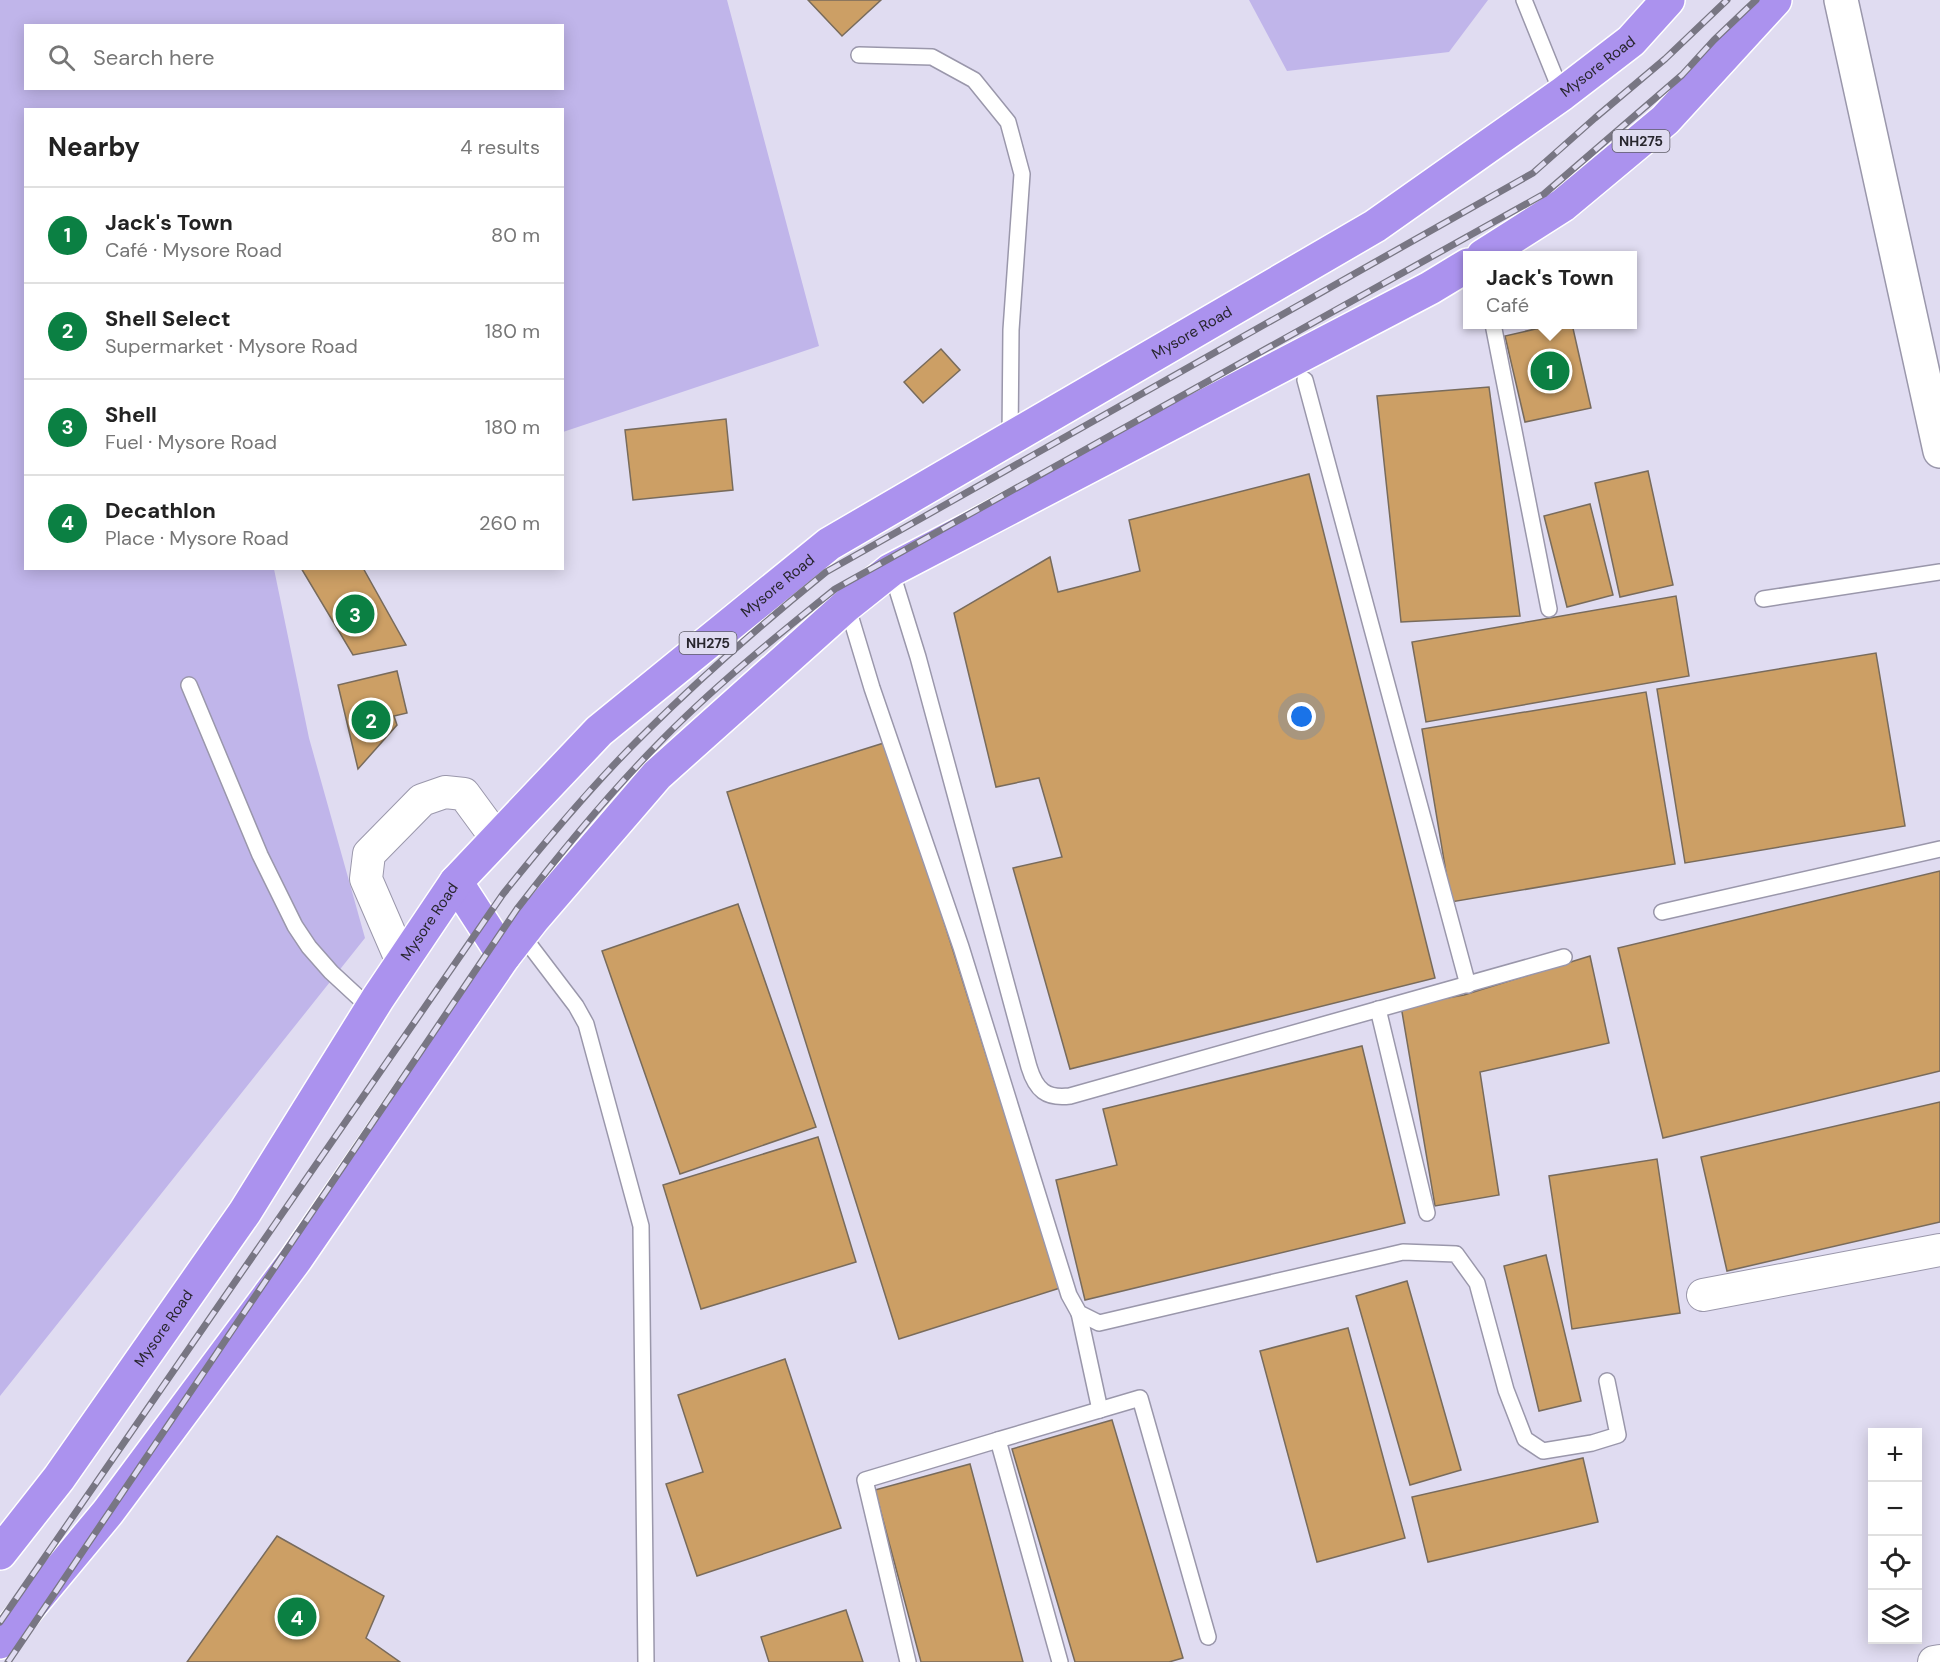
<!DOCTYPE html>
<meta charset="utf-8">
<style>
:root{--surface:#fff;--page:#f2f2f2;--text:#222;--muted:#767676;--line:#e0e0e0;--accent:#0b8043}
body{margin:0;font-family:"DM Sans",sans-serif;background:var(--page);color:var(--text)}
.controls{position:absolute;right:18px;bottom:18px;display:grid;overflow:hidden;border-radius:0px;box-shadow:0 3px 15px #0003}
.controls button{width:54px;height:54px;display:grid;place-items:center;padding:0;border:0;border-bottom:2px solid var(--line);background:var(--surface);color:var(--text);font:30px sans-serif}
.you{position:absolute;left:1302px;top:717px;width:21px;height:21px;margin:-15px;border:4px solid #fff;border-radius:50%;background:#1a73e8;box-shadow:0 0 0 9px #1a73e833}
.badge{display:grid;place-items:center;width:39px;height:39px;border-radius:50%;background:var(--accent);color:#fff;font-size:20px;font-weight:700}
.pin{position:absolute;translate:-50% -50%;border:3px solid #fff;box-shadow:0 2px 6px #0006}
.popup{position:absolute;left:1463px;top:251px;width:174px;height:78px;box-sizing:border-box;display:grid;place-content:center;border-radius:0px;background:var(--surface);filter:drop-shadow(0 2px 4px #0005);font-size:20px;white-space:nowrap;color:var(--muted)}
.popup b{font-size:22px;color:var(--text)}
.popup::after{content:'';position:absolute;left:50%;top:100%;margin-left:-12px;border:12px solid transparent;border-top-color:var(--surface)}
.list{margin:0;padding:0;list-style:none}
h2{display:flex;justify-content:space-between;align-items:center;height:78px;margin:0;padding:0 24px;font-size:26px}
h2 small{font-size:20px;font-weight:400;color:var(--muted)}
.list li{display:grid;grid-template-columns:39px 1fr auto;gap:18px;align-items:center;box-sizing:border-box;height:96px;padding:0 24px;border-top:2px solid var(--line)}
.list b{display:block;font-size:22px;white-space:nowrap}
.list p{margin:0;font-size:20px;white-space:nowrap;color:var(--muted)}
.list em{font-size:20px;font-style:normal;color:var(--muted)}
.icon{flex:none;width:33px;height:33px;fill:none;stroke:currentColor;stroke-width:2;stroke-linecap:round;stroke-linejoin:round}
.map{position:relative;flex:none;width:1940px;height:1662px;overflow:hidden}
.search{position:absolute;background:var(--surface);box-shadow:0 3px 15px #0003;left:24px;top:24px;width:540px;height:66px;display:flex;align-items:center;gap:15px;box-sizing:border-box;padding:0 21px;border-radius:0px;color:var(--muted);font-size:22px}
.panel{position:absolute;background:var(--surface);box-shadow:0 3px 15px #0003;left:24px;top:108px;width:540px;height:462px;border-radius:0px}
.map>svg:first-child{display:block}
.green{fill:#c0b5ea;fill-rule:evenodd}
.building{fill:#cc9f65;stroke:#786b5c;stroke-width:1.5}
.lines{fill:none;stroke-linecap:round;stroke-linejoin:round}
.service-casing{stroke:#9a97ab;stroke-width:18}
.minor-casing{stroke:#9a97ab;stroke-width:34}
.tertiary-casing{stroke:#9a97ab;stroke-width:36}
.trunk-casing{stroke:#fff;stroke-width:36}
.service{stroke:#fff;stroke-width:15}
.minor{stroke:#fff;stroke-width:32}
.tertiary{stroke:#fff;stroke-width:33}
.trunk{stroke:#ab92ee;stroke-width:33}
.rail-casing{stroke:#787683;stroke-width:7}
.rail{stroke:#e0dcf1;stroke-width:4.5;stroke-dasharray:14;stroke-linecap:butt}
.labels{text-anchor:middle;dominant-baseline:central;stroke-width:6;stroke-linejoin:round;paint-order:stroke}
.shield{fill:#e0dcf1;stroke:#5f5d68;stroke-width:1.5}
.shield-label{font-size:14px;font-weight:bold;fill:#28262e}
.street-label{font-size:15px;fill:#28262e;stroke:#e0dcf1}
</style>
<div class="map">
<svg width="1940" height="1662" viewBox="0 0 1940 1662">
<rect width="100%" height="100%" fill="#e0dcf1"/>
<!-- green -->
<g class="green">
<path d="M0 0H727L819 346 563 432 562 110H26V568L274 569 309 738 365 938 0 1396ZM26 26H562V88H26Z"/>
<polygon points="1249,0 1488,0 1449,52 1287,71"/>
</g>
<!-- building -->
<g class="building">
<polygon points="808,0 881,0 842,36"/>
<polygon points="1557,324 1572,324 1591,408 1525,422 1505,336"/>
<polygon points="941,349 960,370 923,403 904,382"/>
<polygon points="1489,387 1520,616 1401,622 1377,396"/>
<polygon points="726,419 733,490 633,500 625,430"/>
<polygon points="1648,471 1673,585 1620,597 1595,483"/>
<polygon points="1309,474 1435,978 1070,1069 1013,868 1062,857 1039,778 996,787 954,613 1050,557 1058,592 1140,571 1129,520"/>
<polygon points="1590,504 1613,595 1567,607 1544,516"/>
<polygon points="301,568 363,568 406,645 353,655"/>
<polygon points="1676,596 1689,676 1426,722 1412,642"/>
<polygon points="1876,653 1905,826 1685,863 1657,689"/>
<polygon points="397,671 407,713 394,716 397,725 358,769 338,685"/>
<polygon points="1646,692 1675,864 1451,902 1422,729"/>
<polygon points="887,742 1060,1288 899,1339 727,792"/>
<polygon points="1940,871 1940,1071 1663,1138 1618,948"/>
<polygon points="738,904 816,1127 680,1174 602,951"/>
<polygon points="1590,956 1609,1043 1480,1072 1499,1195 1435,1206 1401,1006 1464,995"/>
<polygon points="1362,1046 1405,1223 1085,1300 1056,1180 1117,1165 1103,1109"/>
<polygon points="1940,1102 1940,1222 1727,1271 1701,1157"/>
<polygon points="818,1137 856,1262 701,1309 663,1185"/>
<polygon points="1657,1159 1680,1313 1572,1329 1549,1176"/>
<polygon points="1546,1255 1581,1401 1539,1411 1504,1266"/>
<polygon points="1407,1281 1461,1470 1410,1485 1356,1296"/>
<polygon points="1348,1328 1405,1538 1317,1562 1260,1351"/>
<polygon points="785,1359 841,1528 697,1576 666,1484 703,1472 678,1395"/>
<polygon points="1112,1420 1183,1658 1169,1662 1075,1662 1012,1449"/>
<polygon points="1583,1458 1598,1522 1428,1562 1412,1497"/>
<polygon points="970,1464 1023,1662 921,1662 875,1490"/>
<polygon points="277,1536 384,1596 366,1638 400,1662 187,1662"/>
<polygon points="846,1610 863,1662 769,1662 761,1637"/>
</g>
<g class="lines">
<defs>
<g id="service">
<polyline points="1524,0 1562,94"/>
<polyline points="859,55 932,57 974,80 1008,122 1022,174 1011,330 1010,439"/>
<polyline points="1493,324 1549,609"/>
<polyline points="1305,380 1468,985"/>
<path d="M891 570 918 657 1029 1067C1036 1090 1046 1099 1070 1096L1564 957"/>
<polyline points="1763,599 1940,572"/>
<polyline points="847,605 872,688 961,947 1069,1295 1079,1313 1099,1323 1403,1252 1456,1254 1477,1283 1506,1390 1525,1439 1543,1451 1592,1443 1618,1435 1607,1381"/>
<polyline points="189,685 260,855 295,926 309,947 331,972 371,1009"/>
<polyline points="1662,912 1940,849"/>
<polyline points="522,935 576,1006 586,1024 641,1226 646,1662"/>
<polyline points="1378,1009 1427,1213"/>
<polyline points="1079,1313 1100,1410"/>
<polyline points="998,1440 1140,1398 1208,1637"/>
<polyline points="908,1662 865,1480 998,1440 1060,1662"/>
</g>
<g id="minor">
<polyline points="402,962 366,879 369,854 422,800 445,792 464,794 497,839"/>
<polyline points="1703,1295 1940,1250"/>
<polyline points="1934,1662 1940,1661"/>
</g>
<polyline id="tertiary" points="1841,0 1940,451"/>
<g id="trunk">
<polyline points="1483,256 1563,205 1665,120 1775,0"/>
<polyline points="456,882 504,956"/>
<path id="s1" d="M0 1553 59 1478 245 1212 378 998 456 882 599 731 829 544 1375 226 1562 94 1631 41 1668 0"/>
<polyline points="0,1642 108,1512 296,1259 504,956 533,919 657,775 847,605 891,570 1430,288 1468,265"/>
</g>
</defs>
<!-- service casing -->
<use href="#service" class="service-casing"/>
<!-- minor casing -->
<use href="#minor" class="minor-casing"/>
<!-- tertiary casing -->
<use href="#tertiary" class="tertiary-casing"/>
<!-- trunk casing -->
<use href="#trunk" class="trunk-casing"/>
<!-- service -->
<use href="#service" class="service"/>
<!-- minor -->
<use href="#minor" class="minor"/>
<!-- tertiary -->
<use href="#tertiary" class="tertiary"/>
<!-- trunk -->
<use href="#trunk" class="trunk"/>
<defs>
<g id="rail">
<path d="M0 1622 503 894C548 838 594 783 645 733 702 676 763 623 826 572L1533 173 1595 118 1665 59 1727 0"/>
<path d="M8 1662 517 909C561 852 606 797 656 746 711 689 773 639 835 589L1544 194 1682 75 1714 40 1756 0"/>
</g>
</defs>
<!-- rail casing -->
<use href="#rail" class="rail-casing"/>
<!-- rail -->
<use href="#rail" class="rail"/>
</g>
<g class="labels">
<!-- shield labels -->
<g class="shield">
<rect x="1612.5" y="130" width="57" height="22" rx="4.5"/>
<rect x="679.5" y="632" width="57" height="22" rx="4.5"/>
</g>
<g class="shield-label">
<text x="1641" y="141">NH275</text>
<text x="708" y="643">NH275</text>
</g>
<!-- street labels -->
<g class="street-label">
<text stroke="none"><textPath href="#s1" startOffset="2222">Mysore Road</textPath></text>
<text stroke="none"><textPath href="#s1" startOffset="1736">Mysore Road</textPath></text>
<text stroke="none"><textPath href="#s1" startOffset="1250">Mysore Road</textPath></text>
<text stroke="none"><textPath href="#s1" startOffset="764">Mysore Road</textPath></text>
<text stroke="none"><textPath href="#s1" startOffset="278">Mysore Road</textPath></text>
</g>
</g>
</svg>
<div class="controls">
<button>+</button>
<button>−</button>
<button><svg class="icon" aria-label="locate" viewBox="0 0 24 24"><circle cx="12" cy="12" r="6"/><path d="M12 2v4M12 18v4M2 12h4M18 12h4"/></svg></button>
<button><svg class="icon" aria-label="layers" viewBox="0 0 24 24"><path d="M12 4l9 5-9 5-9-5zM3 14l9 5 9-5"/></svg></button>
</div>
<div class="you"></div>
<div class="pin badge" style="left:1550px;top:371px">1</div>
<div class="popup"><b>Jack's Town</b>Café</div>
<div class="pin badge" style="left:371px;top:720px">2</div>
<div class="pin badge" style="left:355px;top:614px">3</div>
<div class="pin badge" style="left:297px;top:1617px">4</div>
<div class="search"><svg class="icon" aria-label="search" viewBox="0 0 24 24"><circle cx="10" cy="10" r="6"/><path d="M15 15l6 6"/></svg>Search here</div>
<section class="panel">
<h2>Nearby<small>4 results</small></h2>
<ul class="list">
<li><span class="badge">1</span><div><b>Jack's Town</b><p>Café · Mysore Road</p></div><em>80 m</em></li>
<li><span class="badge">2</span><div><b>Shell Select</b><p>Supermarket · Mysore Road</p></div><em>180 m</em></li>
<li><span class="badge">3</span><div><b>Shell</b><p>Fuel · Mysore Road</p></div><em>180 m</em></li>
<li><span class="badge">4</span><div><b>Decathlon</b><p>Place · Mysore Road</p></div><em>260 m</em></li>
</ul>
</section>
</div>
